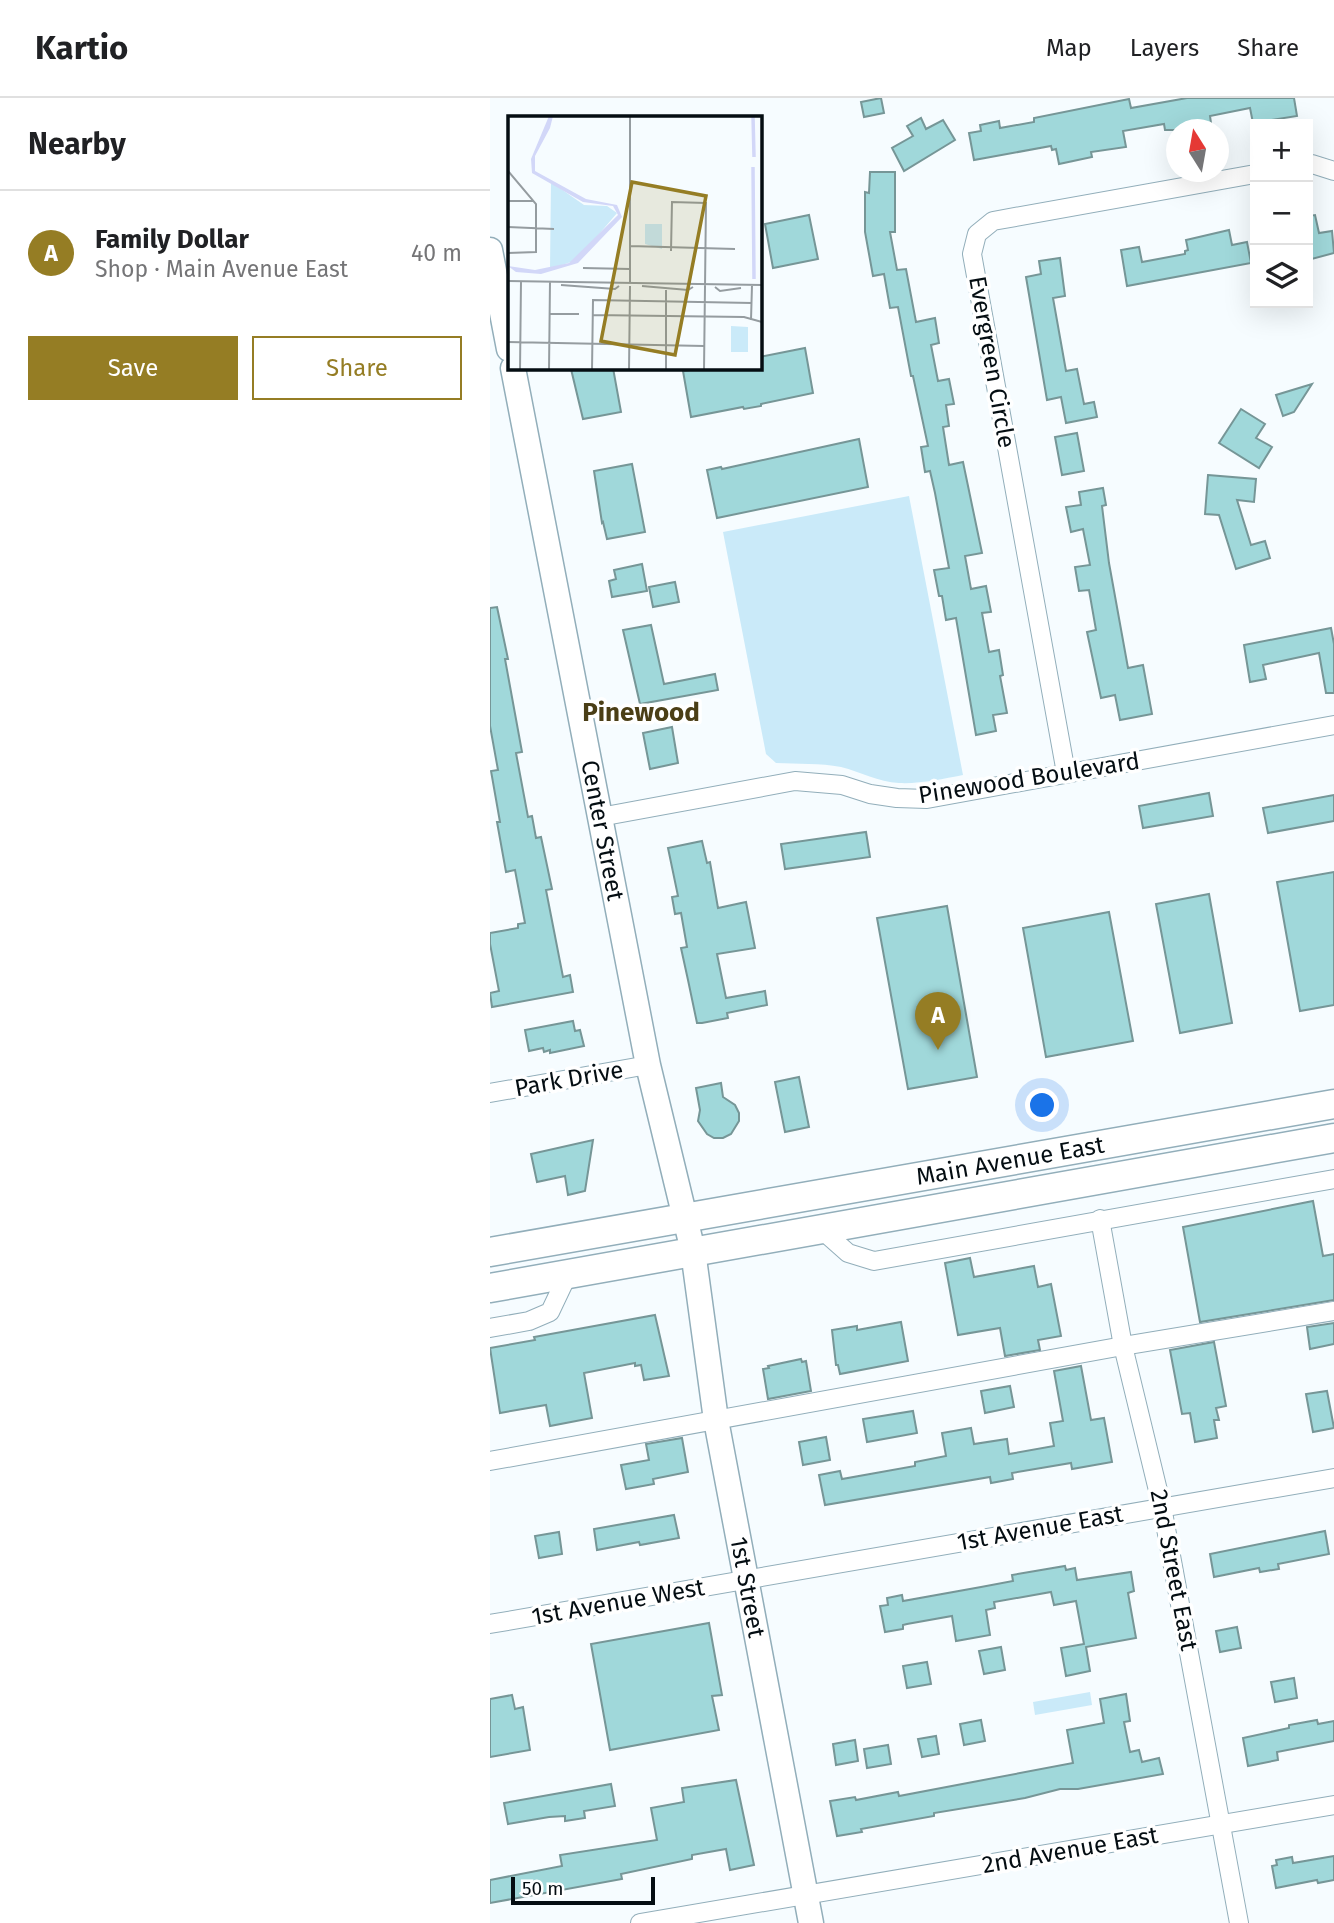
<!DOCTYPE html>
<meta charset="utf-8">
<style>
:root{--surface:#fff;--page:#f2f2f2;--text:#202124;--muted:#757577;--line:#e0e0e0;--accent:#957d24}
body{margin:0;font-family:"Fira Sans",sans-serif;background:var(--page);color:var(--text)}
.controls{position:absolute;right:21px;top:21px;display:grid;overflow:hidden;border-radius:0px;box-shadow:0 7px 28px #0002}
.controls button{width:63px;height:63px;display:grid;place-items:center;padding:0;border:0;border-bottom:2px solid var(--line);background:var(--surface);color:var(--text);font:35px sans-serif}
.compass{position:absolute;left:676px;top:21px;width:63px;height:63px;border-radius:50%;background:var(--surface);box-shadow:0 7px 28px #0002;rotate:349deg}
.scale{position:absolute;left:21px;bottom:18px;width:144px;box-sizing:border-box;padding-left:7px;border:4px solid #040d12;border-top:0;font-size:19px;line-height:24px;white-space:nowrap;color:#040d12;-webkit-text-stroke:5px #fff;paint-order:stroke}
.you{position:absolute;left:553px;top:1008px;width:24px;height:24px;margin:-18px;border:5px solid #fff;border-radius:50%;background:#1a73e8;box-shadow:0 0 0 10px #1a73e833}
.badge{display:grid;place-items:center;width:46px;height:46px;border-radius:50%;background:var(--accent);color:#fff;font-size:23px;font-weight:700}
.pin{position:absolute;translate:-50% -58px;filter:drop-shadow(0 2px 4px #0008)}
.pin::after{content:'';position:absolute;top:37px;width:24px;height:21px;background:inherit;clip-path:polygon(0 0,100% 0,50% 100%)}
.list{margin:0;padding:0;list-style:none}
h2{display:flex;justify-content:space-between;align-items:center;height:91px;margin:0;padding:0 28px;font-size:30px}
h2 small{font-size:23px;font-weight:400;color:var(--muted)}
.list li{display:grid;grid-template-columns:46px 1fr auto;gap:21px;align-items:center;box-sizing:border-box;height:126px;padding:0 28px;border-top:2px solid var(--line)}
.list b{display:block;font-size:26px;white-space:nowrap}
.list p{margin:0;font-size:23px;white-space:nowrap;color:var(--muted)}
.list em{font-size:23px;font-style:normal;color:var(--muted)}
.actions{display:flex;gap:14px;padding:21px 28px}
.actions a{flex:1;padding:16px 0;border:2px solid var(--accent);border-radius:0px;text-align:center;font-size:24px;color:var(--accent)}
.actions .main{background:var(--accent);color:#fff}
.icon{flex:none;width:38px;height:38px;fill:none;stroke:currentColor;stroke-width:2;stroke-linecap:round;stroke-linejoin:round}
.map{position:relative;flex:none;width:844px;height:1825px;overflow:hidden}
header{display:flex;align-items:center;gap:42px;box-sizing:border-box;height:98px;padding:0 35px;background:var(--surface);border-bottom:2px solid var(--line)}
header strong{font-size:33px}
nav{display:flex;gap:38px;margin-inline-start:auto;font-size:24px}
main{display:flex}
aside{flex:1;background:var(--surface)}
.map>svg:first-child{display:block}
.green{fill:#caeaf9}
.building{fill:#a0d8da;stroke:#769697;stroke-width:2}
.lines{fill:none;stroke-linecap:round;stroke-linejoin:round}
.street-casing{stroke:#92aeba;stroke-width:20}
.secondary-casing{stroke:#92aeba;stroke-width:27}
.primary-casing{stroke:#92aeba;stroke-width:31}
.street{stroke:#fff;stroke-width:18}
.secondary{stroke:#fff;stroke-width:24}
.primary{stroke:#fff;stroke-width:28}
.labels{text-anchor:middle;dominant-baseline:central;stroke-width:7;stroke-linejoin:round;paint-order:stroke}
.street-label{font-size:24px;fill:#040d12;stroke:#fff}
.neighbourhood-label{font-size:26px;font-weight:bold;fill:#4a3e16;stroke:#fff}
.inset-river{fill:none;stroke:#d2d7f8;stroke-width:3.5}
.inset-road{fill:none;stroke:#959ca0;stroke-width:2}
.view{fill:#957d24;fill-opacity:0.15;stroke:#957d24;stroke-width:3.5}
.inset-edge{fill:none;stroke:#040d12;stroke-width:3.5}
</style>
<header>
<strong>Kartio</strong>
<nav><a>Map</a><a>Layers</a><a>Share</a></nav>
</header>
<main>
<aside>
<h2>Nearby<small></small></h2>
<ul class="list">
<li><span class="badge">A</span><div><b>Family Dollar</b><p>Shop · Main Avenue East</p></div><em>40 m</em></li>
</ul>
<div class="actions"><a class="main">Save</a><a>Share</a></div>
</aside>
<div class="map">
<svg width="844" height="1825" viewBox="0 0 844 1825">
<rect width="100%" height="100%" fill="#f6fcff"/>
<!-- green -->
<g class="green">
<path d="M419 398 473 677C452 681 430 686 409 685 388 684 371 674 351 669 330 665 308 666 286 665L276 656 233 434Z"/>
<polygon points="600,1594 602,1607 545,1617 543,1604"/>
</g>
<!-- building -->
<g class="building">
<polygon points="391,0 394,15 374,19 371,4"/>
<polygon points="697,0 804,0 807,18 763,25 760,10 720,18 722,32 675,32 674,26 633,33 636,49 601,54 602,59 569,66 566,51 562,52 561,48 484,62 479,35 491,33 490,27 509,23 510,30 544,24 544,20 639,1 641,10"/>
<polygon points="431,20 436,31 453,22 465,42 414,73 402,50 423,38 417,28"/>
<polygon points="380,74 405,74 405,134 400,134 407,172 416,171 426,224 445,220 449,245 441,247 448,283 459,281 464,306 456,307 459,328 453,329 459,367 473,364 492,455 475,458 481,491 496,488 501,514 492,515 499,554 509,552 513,577 510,578 517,615 503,617 506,633 486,637 466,520 456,522 452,498 449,498 444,472 459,470 445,395 440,373 435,374 431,349 438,348 423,278 421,278 408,209 400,210 394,176 383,178 375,134 375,94 379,95"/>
<polygon points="319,117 328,161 283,170 275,126"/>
<polygon points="825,117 829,135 842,133 844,155 818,162 818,118"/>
<polygon points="739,132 742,147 757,144 761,165 637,188 631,152 649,149 652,164 695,156 695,153 698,152 696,142"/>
<polygon points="570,160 575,198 563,200 576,273 587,271 594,306 604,304 607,319 576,325 571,299 557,302 536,179 551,176 549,163"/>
<polygon points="315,250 323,295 271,306 271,308 254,311 253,309 201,319 193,273 213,270 270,270 270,259"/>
<polygon points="90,270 123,270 131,314 93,321 81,271"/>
<polygon points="822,286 804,314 793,318 786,297"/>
<polygon points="751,311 775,326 766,340 782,349 769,370 729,345"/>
<polygon points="587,335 594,373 572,377 565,339"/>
<polygon points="369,341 378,389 227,420 217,372 231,369 232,371"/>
<polygon points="142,366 155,434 117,441 113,424 112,425 104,373"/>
<polygon points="718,377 766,381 764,404 747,402 761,447 775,443 780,460 746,471 729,417 715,416"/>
<polygon points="613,390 616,407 612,408 619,465 638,570 653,567 662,616 630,622 625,597 611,600 597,534 606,532 599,492 589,493 585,469 600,467 593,431 581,434 576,409 591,407 589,394"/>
<polygon points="152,466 157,493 122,499 119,483 126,481 124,472"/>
<polygon points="185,484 189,504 163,509 159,489"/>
<polygon points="7,509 18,561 15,561 32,654 26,655 38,719 42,718 46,740 51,739 62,791 56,792 73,879 80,877 83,894 2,909 0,895 9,893 0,846 0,835 28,830 28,826 35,825 25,772 16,774 7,724 10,724 1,673 8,672 0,628 0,510"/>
<polygon points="161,527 174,586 225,576 228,592 150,606 133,532"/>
<polygon points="841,530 844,546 844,595 836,595 829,555 773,567 776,581 760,584 754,547"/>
<polygon points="182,629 188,665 160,671 153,635"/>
<polygon points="719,695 723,718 653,730 649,708"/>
<polygon points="844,697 844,723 778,735 773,710"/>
<polygon points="376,734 380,759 295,771 291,746"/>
<polygon points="212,743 217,765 220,764 228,810 256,804 265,850 227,856 236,900 275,893 277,907 237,915 238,920 212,925 207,925 198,882 191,850 197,849 191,815 185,816 182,799 188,798 178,750"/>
<polygon points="844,774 844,907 810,913 787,784"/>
<polygon points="719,796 742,925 690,935 666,806"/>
<polygon points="457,808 487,979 418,991 387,820"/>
<polygon points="619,814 643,943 556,959 533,830"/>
<polygon points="83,923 85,933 90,932 94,948 60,955 60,952 54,954 53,950 39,953 35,932"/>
<polygon points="309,979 319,1029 295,1034 285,984"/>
<polygon points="231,985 233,999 245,1007 249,1015 249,1023 241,1036 233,1040 224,1040 217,1036 208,1023 210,1012 206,990"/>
<polygon points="103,1042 95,1093 78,1097 75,1078 47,1084 41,1056"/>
<polygon points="823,1103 833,1158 844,1156 844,1202 710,1224 693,1129"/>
<polygon points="480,1160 484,1179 544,1168 548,1189 561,1186 571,1238 548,1242 550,1252 515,1258 510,1230 468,1237 455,1165"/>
<polygon points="165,1217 179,1278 154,1282 151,1267 145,1268 145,1265 94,1275 102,1320 60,1328 56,1307 10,1315 0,1250 45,1242 44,1239"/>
<polygon points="411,1224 418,1263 350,1276 348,1267 346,1267 342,1232 367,1228 367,1232"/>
<polygon points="844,1225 844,1246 820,1251 817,1229"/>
<polygon points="724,1244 736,1308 726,1310 729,1322 724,1322 727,1340 705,1344 700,1315 692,1316 680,1252"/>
<polygon points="311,1261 312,1264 316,1263 321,1293 278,1301 273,1271 279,1270 278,1268"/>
<polygon points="591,1268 601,1322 614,1320 622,1364 582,1371 581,1365 522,1375 523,1381 501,1385 500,1379 335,1407 329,1377 350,1373 352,1381 425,1368 425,1364 456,1358 452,1335 481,1330 484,1346 517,1341 519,1356 564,1348 560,1325 573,1323 564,1273"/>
<polygon points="520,1288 524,1309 495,1315 491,1293"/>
<polygon points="837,1293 844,1330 823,1334 816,1296"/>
<polygon points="423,1313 427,1335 377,1344 373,1321"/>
<polygon points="336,1339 340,1362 313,1367 309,1344"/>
<polygon points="192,1340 198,1374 163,1381 164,1386 136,1391 131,1367 159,1362 156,1346"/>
<polygon points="184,1417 189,1440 150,1447 149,1444 107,1452 104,1431"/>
<polygon points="835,1433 839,1456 788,1466 789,1471 770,1474 769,1470 724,1479 720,1456"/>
<polygon points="69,1434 72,1456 49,1460 45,1438"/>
<polygon points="575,1468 576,1472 585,1470 587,1482 641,1474 644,1493 638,1495 646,1540 596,1549 600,1573 576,1578 571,1550 594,1546 586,1503 564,1507 561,1494 504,1504 505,1510 496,1512 500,1537 466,1543 462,1518 417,1526 413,1527 413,1531 395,1534 390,1508 398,1507 397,1500 412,1497 413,1503 491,1489 523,1483 522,1477"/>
<polygon points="219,1525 232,1597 222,1598 229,1632 120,1652 101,1546"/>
<polygon points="747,1529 751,1550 730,1554 726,1533"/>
<polygon points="511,1549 515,1572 494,1576 489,1553"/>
<polygon points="437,1564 441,1586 417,1590 413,1568"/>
<polygon points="804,1580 807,1600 785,1604 781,1584"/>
<polygon points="636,1596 640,1623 634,1624 640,1654 649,1652 652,1664 669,1660 673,1676 588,1691 570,1691 535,1700 444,1715 444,1718 371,1731 372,1734 347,1738 340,1703 365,1699 366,1702 408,1694 409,1698 583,1665 577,1632 614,1625 610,1601"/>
<polygon points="22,1597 25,1611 33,1609 40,1652 0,1659 0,1601"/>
<polygon points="491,1622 495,1643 474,1647 470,1626"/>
<polygon points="827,1622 828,1626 844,1623 844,1643 787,1654 788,1662 758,1668 753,1640 799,1630 799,1627"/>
<polygon points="446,1638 449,1656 432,1659 428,1641"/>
<polygon points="365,1642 368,1663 346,1667 343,1646"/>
<polygon points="398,1647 401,1666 377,1670 374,1651"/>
<polygon points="246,1682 264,1767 240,1772 236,1751 202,1757 202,1761 131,1776 132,1781 0,1805 0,1782 72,1768 70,1757 167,1742 161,1710 194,1704 192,1690"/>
<polygon points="121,1686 125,1708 94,1713 95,1720 75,1723 75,1718 59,1719 18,1726 14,1705"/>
<polygon points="844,1758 844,1782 828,1785 827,1782 786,1790 782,1768 787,1767 786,1762 802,1759 803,1765"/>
</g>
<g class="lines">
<defs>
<g id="street">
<polyline points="818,66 822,66 844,73"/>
<polyline points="576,675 482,156 487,136 503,123 765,76"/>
<polyline points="110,719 305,683 352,687 380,696 407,700 437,701 844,627"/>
<polyline points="0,995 158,967"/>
<polyline points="610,1121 633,1248 672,1409 749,1825"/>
<polyline points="332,1132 358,1155 384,1163 844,1081"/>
<polyline points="0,1230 39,1223 60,1214 78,1176"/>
<polyline points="0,1363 633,1248 844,1213"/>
<polyline points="0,1526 844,1380"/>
<polyline points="150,1825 844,1707"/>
</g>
<g id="secondary">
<polyline points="0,152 19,251"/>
<path id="s1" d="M23 270 158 967 203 1153 226 1322 321 1825"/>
</g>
<g id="primary">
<path id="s2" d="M0 1154 844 1006"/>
<polyline points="0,1190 844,1040"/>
</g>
</defs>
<!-- street casing -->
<use href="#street" class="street-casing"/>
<!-- secondary casing -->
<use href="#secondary" class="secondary-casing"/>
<!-- primary casing -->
<use href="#primary" class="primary-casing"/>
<!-- street -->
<use href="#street" class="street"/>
<!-- secondary -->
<use href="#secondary" class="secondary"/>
<!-- primary -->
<use href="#primary" class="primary"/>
</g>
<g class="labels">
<!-- street labels -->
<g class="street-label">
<text transform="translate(502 264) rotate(80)">Evergreen Circle</text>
<text transform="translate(539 680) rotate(-9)">Pinewood Boulevard</text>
<text stroke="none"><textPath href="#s1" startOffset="471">Center Street</textPath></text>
<text transform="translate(79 981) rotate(-10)">Park Drive</text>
<text stroke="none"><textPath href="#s2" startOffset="528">Main Avenue East</textPath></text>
<text transform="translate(550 1430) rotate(-10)">1st Avenue East</text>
<text transform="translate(684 1472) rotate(79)">2nd Street East</text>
<text stroke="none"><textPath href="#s1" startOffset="1242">1st Street</textPath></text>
<text transform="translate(128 1504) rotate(-10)">1st Avenue West</text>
<text transform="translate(580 1752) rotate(-10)">2nd Avenue East</text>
</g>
<!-- neighbourhood labels -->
<g class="neighbourhood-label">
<text x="151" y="614">Pinewood</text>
</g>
</g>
<!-- overview -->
<g transform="translate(18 18)">
<rect width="254" height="254" fill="#f6fcff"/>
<path d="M43 66 76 89 99 90 109 97 69 144 42 153ZM137 108H154V133L137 128ZM223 210 240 211V236H223Z" fill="#caeaf9"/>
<path d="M41 0H45L42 12 27 40V55L78 83 109 89 114 101 70 147 33 158 8 156 0 150 27 154 61 147 110 99 105 90 75 86 24 57 23 43Z" fill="#d2d7f8"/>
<path class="inset-river" d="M245 0 246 41M245 51 246 163"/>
<path class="inset-road" d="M122 0V168M0 55 28 88V136L0 137M0 85H26M0 111 46 113M122 130 227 133M163 135 164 86 198 87 196 254M75 152 122 153M0 165 254 169M53 169 107 173 111 170M134 170 180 174 185 171M207 171 212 175 233 172M41 198H71M85 199 236 201 254 206M243 204 244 169M0 226 196 230M12 254 13 165M41 254 42 165M84 254 85 184 244 187M121 254 122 170M158 254V174"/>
<path class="view" d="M124 66 198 80 167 239 93 225Z"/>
<rect width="254" height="254" class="inset-edge"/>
</g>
</svg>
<div class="controls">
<button>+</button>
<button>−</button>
<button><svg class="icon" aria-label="layers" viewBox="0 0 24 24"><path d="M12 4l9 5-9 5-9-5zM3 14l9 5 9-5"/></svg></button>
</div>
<svg class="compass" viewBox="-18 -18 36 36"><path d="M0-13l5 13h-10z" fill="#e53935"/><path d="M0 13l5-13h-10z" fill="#757577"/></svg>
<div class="scale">50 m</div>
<div class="you"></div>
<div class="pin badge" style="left:448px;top:952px">A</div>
</div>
</main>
